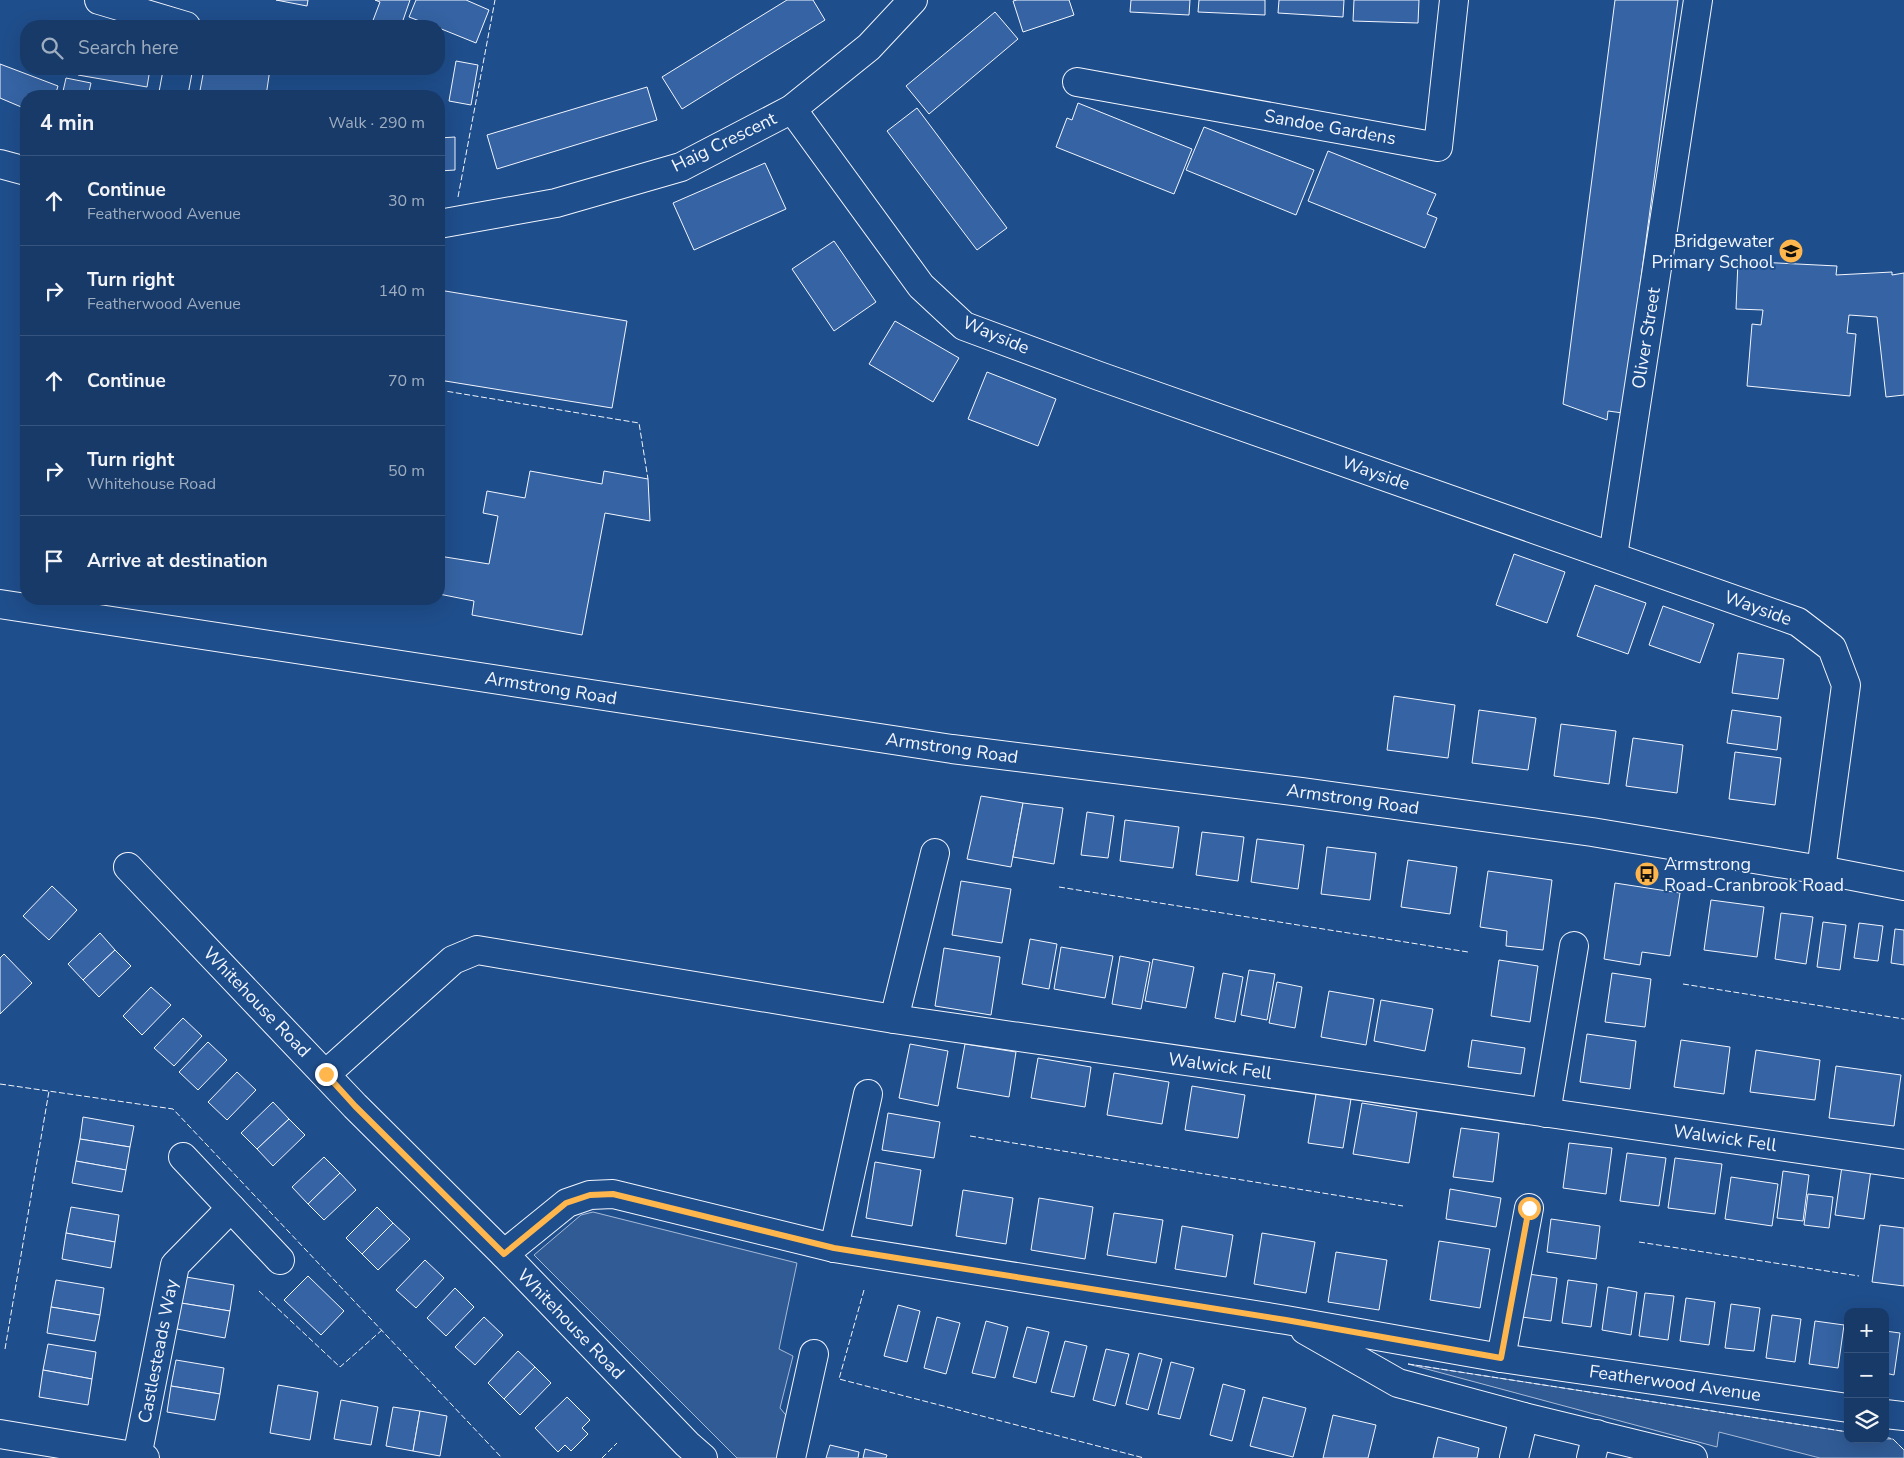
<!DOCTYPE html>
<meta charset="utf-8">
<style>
:root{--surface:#173a69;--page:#20416f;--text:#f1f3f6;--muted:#9eadc0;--line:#36547d}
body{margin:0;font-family:"Nunito Sans",sans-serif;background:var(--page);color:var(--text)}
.controls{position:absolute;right:15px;bottom:15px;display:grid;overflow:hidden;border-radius:10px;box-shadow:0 5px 20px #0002}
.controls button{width:45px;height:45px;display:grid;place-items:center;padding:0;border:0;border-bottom:1px solid var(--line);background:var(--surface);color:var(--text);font:25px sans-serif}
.stop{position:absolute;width:15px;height:15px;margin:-11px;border:4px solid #ffb74d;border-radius:50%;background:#fff}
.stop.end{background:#ffb74d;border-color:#fff;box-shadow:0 1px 5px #0008}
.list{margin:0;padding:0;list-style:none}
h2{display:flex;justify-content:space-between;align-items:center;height:65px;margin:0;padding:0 20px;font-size:21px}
h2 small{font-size:16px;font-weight:400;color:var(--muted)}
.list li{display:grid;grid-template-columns:32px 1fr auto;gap:15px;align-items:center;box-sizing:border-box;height:90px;padding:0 20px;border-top:1px solid var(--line)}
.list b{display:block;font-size:19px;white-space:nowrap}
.list p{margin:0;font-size:16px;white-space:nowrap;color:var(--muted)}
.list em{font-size:16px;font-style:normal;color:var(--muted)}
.icon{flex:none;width:28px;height:28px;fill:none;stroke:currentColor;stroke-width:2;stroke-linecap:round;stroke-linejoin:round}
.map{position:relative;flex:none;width:1904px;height:1458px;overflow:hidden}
.search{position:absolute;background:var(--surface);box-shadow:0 5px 20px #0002;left:20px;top:20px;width:425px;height:55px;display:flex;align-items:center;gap:12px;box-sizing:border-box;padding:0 18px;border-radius:20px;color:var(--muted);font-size:19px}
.panel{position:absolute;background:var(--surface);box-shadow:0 5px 20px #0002;left:20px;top:90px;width:425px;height:515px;border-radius:20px}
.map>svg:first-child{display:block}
.green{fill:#305b95;stroke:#a8bbd7}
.building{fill:#3563a3;stroke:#f2f6ff}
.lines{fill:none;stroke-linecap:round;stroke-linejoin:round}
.minor-casing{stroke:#f2f6ff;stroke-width:30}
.tertiary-casing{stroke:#f2f6ff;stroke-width:30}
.minor{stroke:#1f4e8c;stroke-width:28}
.tertiary{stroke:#1f4e8c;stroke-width:28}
.fence{stroke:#f2f6ff;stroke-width:1;stroke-dasharray:6 2.5;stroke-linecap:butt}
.route{stroke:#ffb74d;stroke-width:6}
.labels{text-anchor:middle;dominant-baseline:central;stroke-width:4;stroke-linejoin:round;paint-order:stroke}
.street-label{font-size:18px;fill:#f2f6ff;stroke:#1f4e8c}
.poi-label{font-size:18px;fill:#f2f6ff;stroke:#1f4e8c;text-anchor:end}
</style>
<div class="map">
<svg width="1904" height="1458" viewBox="0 0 1904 1458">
<rect width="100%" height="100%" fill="#1f4e8c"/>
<!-- green -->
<g class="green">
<polygon points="593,1212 797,1263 779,1349 793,1356 780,1408 790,1420 779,1458 737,1458 534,1255 581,1215"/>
<polygon points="1408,1364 1848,1432 1848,1439 1893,1439 1904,1450 1904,1458 1820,1458 1719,1432 1717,1447"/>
</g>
<!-- building -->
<g class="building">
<polygon points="276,0 308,0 307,6"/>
<polygon points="375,0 410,0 401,26 382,26 372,23 380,2"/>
<polygon points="416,0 466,0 489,10 476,43 439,28 439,26 433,26 409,17"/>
<polygon points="787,0 813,0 825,20 682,109 662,77"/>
<polygon points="1017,0 1069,0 1074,15 1023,32 1013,1"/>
<polygon points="1131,0 1190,0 1189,15 1130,12"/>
<polygon points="1199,0 1265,0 1265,15 1198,12"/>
<polygon points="1279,0 1344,0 1343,17 1278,13"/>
<polygon points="1354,0 1419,0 1418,23 1353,21"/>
<polygon points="1615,0 1678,0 1623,413 1608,411 1607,420 1563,404"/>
<polygon points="995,12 1018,39 929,114 906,86"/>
<polygon points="456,61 478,65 471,105 449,101"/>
<polygon points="0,64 58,86 55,96 26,96 26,109 0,98"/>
<polygon points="79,69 150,69 147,87 78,75"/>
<polygon points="204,69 270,69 266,96 199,96"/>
<polygon points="66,78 91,83 88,96 62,96"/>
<polygon points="647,87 657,120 497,169 487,135"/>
<polygon points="1078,103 1192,149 1174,194 1056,147 1067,118 1072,120"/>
<polygon points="917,108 1007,228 977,250 887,131"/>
<polygon points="1204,127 1314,170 1296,215 1186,170"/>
<polygon points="455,137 455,170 439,171 439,138"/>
<polygon points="1328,151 1436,194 1427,214 1437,218 1425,248 1308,201"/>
<polygon points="765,163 786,209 694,250 673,203"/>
<polygon points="834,241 876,302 834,331 792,269"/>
<polygon points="1738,261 1837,266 1836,275 1892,272 1892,275 1904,273 1904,395 1886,397 1877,317 1849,315 1847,333 1856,334 1850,396 1747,386 1752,324 1761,325 1763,310 1736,309"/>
<polygon points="439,290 627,321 612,408 439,380"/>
<polygon points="895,321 959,358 933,402 869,364"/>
<polygon points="987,372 1056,399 1038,446 968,419"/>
<polygon points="530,471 602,484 604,471 648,479 650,521 605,513 582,635 472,615 474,601 439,594 439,556 489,564 498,516 483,513 487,491 525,498"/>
<polygon points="1514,554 1565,572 1547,623 1496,605"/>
<polygon points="1595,585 1646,603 1628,654 1577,636"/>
<polygon points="1663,606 1714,624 1700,663 1649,645"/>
<polygon points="1738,653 1784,659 1778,699 1732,693"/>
<polygon points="1394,696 1455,705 1448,758 1387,750"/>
<polygon points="1479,710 1536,718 1528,770 1472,763"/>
<polygon points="1732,710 1781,717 1777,750 1727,743"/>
<polygon points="1561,724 1616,731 1609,784 1554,776"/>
<polygon points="1633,738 1683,745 1677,793 1626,786"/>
<polygon points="1735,752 1781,758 1775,805 1729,799"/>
<polygon points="981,796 1023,803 1011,867 967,859"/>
<polygon points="1023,803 1063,808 1054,864 1013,857"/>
<polygon points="1087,812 1114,816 1108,858 1081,855"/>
<polygon points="1125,820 1179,827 1173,868 1120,861"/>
<polygon points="1202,832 1244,837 1238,881 1196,875"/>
<polygon points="1257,839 1304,845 1298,889 1251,882"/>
<polygon points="1327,847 1376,853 1370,900 1321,894"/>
<polygon points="1408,860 1457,867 1450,914 1401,907"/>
<polygon points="1488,871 1552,880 1543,950 1506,946 1507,931 1480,927"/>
<polygon points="961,881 1011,889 1002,943 952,935"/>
<polygon points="1615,883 1680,893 1670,956 1642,952 1640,965 1604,959"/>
<polygon points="52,886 77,910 49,940 23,916"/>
<polygon points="1711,900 1764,907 1757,957 1704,950"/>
<polygon points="1781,913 1813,917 1806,964 1775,959"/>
<polygon points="1823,922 1846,925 1840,970 1817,967"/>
<polygon points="1859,923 1883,926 1878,961 1854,958"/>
<polygon points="1895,929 1904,930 1904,965 1891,963"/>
<polygon points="100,933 115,950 83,980 68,964"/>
<polygon points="1030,939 1057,944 1049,989 1022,984"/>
<polygon points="1061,947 1113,956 1105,998 1054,989"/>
<polygon points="944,948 1000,957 991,1015 935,1006"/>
<polygon points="115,950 131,966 99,997 83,980"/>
<polygon points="4,954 32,983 0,1014 0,958"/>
<polygon points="1120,956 1150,962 1141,1009 1112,1004"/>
<polygon points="1153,959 1194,967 1186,1008 1145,1001"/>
<polygon points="1499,960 1538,966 1530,1022 1491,1016"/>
<polygon points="1249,970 1275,974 1267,1020 1241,1015"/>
<polygon points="1223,973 1243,977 1235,1022 1215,1018"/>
<polygon points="1612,973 1651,979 1645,1027 1605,1022"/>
<polygon points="1277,982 1302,987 1295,1028 1269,1023"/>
<polygon points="151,987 171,1005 142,1035 123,1016"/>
<polygon points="1329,991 1374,999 1366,1045 1321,1037"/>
<polygon points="1381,1000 1433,1009 1425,1051 1374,1041"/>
<polygon points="183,1018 202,1036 174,1066 154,1048"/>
<polygon points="1587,1034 1636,1041 1630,1089 1580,1082"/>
<polygon points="1472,1040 1525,1048 1521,1074 1468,1067"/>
<polygon points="1681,1040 1730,1047 1724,1094 1674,1087"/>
<polygon points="208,1042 227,1060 198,1090 179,1072"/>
<polygon points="910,1044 948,1051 938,1106 899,1098"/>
<polygon points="965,1044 1016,1052 1009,1097 957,1088"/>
<polygon points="1756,1050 1820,1060 1815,1100 1750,1092"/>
<polygon points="1038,1058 1091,1067 1085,1107 1031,1098"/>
<polygon points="1836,1066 1901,1075 1894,1126 1829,1118"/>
<polygon points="237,1072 256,1090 227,1120 208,1102"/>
<polygon points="1114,1073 1169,1082 1162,1124 1107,1115"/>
<polygon points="1192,1086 1245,1095 1238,1138 1185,1130"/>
<polygon points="1316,1094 1351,1099 1343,1148 1308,1143"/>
<polygon points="273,1102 289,1119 257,1149 241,1133"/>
<polygon points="1362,1103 1417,1112 1409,1163 1353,1154"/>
<polygon points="888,1113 940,1122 934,1158 882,1150"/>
<polygon points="83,1117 134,1126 130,1147 80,1139"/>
<polygon points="289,1119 305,1135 273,1166 257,1149"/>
<polygon points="1461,1128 1499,1133 1493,1182 1453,1177"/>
<polygon points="80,1139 130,1147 126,1170 76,1161"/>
<polygon points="1569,1143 1612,1148 1606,1194 1563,1188"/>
<polygon points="1627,1153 1666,1158 1659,1206 1620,1201"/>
<polygon points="324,1157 340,1173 308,1204 292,1187"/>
<polygon points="1675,1158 1722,1164 1715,1214 1668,1208"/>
<polygon points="76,1161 126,1170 122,1192 72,1183"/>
<polygon points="875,1162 921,1170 912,1226 866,1218"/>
<polygon points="1842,1166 1871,1170 1864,1219 1835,1215"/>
<polygon points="1783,1171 1809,1175 1803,1221 1777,1218"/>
<polygon points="340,1173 356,1190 324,1220 308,1204"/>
<polygon points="1731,1177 1778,1184 1772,1226 1725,1219"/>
<polygon points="1450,1189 1501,1198 1496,1227 1446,1219"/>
<polygon points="963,1190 1013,1198 1006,1244 956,1236"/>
<polygon points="1808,1194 1833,1197 1829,1228 1804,1225"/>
<polygon points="1039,1198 1093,1207 1085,1259 1031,1250"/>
<polygon points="71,1207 119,1215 115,1242 66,1233"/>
<polygon points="377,1207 393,1223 362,1254 346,1238"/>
<polygon points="1114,1213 1163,1220 1156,1263 1107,1255"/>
<polygon points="1551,1219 1600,1226 1596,1259 1547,1252"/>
<polygon points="393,1223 410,1239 378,1270 362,1254"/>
<polygon points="1880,1225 1904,1228 1904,1286 1872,1282"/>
<polygon points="1182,1226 1233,1235 1226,1277 1175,1269"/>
<polygon points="66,1233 115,1242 111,1268 62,1259"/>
<polygon points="1262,1233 1315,1242 1306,1293 1254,1284"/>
<polygon points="1439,1241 1490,1249 1480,1308 1430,1300"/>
<polygon points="1336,1252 1387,1260 1379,1310 1328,1302"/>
<polygon points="425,1260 444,1278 416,1308 396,1290"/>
<polygon points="1528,1274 1557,1278 1551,1321 1522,1317"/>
<polygon points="308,1276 344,1311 321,1335 284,1300"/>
<polygon points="186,1277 234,1285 230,1311 181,1303"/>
<polygon points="56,1280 104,1288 100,1315 51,1307"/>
<polygon points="1568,1280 1597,1284 1591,1327 1562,1323"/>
<polygon points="1608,1287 1637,1292 1631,1335 1602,1330"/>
<polygon points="455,1288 474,1307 446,1336 427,1318"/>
<polygon points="1645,1293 1674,1296 1668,1340 1639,1336"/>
<polygon points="1686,1298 1715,1302 1709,1345 1680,1341"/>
<polygon points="181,1303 230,1311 225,1338 177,1329"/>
<polygon points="1731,1304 1760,1308 1754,1351 1725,1348"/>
<polygon points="898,1305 920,1311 907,1362 884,1356"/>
<polygon points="51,1307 100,1315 95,1341 47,1333"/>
<polygon points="1772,1315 1801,1319 1795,1362 1766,1358"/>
<polygon points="484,1317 503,1335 475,1365 455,1347"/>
<polygon points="937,1317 960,1323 946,1374 924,1368"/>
<polygon points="986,1321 1008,1327 995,1378 972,1373"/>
<polygon points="1815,1321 1844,1325 1838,1368 1809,1364"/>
<polygon points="1027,1327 1049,1332 1036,1383 1013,1377"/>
<polygon points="1885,1331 1900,1333 1894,1375 1885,1373"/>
<polygon points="1065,1341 1087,1346 1074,1397 1051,1392"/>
<polygon points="48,1344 96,1352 92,1379 43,1370"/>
<polygon points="1106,1349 1129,1354 1115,1406 1093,1400"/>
<polygon points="518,1351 535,1367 504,1399 488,1383"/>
<polygon points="1139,1353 1162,1359 1148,1410 1126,1404"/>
<polygon points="176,1360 224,1368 220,1394 171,1386"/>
<polygon points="1171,1362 1194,1368 1180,1419 1158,1414"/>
<polygon points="535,1367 551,1383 520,1415 504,1399"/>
<polygon points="43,1370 92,1379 88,1405 39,1397"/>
<polygon points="1223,1384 1245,1390 1232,1441 1210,1435"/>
<polygon points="278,1385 318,1392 310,1440 270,1433"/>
<polygon points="171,1386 220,1394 215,1420 167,1412"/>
<polygon points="567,1397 590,1420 582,1428 588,1434 571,1451 565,1445 558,1452 535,1428"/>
<polygon points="1263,1397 1306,1408 1293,1457 1250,1446"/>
<polygon points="341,1400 378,1407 371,1445 334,1439"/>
<polygon points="393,1407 420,1411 413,1451 386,1446"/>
<polygon points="420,1411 447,1416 440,1456 413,1451"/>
<polygon points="1333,1415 1376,1425 1368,1458 1323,1458"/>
<polygon points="1438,1437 1479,1448 1477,1458 1433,1458"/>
<polygon points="830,1445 859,1452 858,1458 826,1458"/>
<polygon points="865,1449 887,1455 886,1458 863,1458"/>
</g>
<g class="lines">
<defs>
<g id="minor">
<polyline points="99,0 186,26"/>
<polyline points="1077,82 1438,147 1454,0"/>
<polyline points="173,96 178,69"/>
<polyline points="792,109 921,286 964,326 1099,376 1798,622 1832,648 1846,685 1821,870"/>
<polyline points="0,164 26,171"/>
<polyline points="439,224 556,203 681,167 792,109 869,47 913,0"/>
<polyline points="1613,556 1698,0"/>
<polyline points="128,867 355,1106 504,1254 687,1444 703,1458"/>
<polyline points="894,1019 935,853"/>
<polyline points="326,1074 453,960 477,950 894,1019 1904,1164"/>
<polyline points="1546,1113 1574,946"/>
<polyline points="183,1157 280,1260"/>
<polyline points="834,1248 868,1094"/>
<polyline points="504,1254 567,1203 590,1195 613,1194 834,1248 1286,1320 1501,1358 1848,1408"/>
<polyline points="1305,1330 1398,1383 1524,1417 1693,1458"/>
<polyline points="1501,1358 1529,1208"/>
<polyline points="1885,1414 1904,1416"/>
<polyline points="0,1434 145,1458"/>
<polyline points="137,1457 175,1265 231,1208"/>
<polyline points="791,1458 814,1354"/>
<polyline points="1514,1458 1524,1417"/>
<polyline points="1591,1458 1597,1434"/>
</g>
<polyline id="tertiary" points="0,604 952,749 1301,792 1592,832 1821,870 1904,886"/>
</defs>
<!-- minor casing -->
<use href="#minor" class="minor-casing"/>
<!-- tertiary casing -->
<use href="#tertiary" class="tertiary-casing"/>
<!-- minor -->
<use href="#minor" class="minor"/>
<!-- tertiary -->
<use href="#tertiary" class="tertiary"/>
<!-- fence -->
<g class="fence">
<polyline points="458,197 495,0"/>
<polyline points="439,390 639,423 648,479"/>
<polyline points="1059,887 1468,952"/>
<polyline points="1683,984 1904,1019"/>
<polyline points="0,1084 173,1109 502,1458"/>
<polyline points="970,1136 1403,1206"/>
<polyline points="1639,1242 1859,1276"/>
<polyline points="864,1290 839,1379 1144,1458"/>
<polyline points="259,1291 340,1367 382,1330"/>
<polyline points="5,1349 49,1091"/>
<polyline points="1408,1364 1848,1432"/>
<polyline points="1885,1437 1893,1439 1904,1450"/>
<polyline points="602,1458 617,1443"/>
</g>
</g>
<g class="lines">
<!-- route -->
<polyline class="route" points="326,1074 355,1106 504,1254 566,1203 590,1195 613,1194 834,1248 1286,1320 1501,1358 1529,1208"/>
</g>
<!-- icons -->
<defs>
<symbol id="school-disc" viewBox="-11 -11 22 22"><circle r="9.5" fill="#ffb74d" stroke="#1f4e8c"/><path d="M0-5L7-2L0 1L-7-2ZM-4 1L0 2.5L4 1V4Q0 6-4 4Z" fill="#111"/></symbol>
<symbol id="bus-disc" viewBox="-11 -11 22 22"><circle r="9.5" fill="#ffb74d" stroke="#1f4e8c"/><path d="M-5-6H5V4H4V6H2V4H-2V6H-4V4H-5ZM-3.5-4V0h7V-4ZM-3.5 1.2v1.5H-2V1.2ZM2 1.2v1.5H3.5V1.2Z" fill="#111"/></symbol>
</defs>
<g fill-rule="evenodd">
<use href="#school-disc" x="1777" y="237" width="28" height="28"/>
<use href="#bus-disc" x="1633" y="860" width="28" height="28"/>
</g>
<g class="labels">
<!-- street labels -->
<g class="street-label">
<text transform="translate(1330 127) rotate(10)">Sandoe Gardens</text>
<text transform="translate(724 142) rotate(-26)">Haig Crescent</text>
<text transform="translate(996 335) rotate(23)">Wayside</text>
<text transform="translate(1646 338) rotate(-81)">Oliver Street</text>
<text transform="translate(1376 473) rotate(19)">Wayside</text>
<text transform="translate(1758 608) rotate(20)">Wayside</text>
<text transform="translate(551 688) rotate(9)">Armstrong Road</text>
<text transform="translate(952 748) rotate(8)">Armstrong Road</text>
<text transform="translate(1353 799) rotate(8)">Armstrong Road</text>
<text transform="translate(257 1002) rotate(46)">Whitehouse Road</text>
<text transform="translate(1220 1066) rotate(8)">Walwick Fell</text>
<text transform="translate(1725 1138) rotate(8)">Walwick Fell</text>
<text transform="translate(571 1324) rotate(46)">Whitehouse Road</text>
<text transform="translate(158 1351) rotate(-79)">Castlesteads Way</text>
<text transform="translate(1675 1383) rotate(8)">Featherwood Avenue</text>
</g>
<!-- poi labels -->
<g class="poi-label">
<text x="1774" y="241">Bridgewater<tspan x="1774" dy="21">Primary School</tspan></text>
<text x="1664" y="864" text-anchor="start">Armstrong<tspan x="1664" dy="21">Road-Cranbrook Road</tspan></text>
</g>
</g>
</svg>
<div class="controls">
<button>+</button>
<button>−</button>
<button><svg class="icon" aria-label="layers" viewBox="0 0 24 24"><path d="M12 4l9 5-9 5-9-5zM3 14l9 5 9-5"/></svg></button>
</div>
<div class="stop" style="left:1529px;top:1208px"></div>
<div class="stop end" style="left:326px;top:1074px"></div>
<div class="search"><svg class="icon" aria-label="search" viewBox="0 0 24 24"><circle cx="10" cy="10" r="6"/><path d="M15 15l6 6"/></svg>Search here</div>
<section class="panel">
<h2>4 min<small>Walk · 290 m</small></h2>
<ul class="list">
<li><svg class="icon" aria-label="ahead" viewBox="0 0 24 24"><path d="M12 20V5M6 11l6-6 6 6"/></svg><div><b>Continue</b><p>Featherwood Avenue</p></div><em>30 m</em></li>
<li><svg class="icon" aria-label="right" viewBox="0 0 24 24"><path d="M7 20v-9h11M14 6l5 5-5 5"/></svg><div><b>Turn right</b><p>Featherwood Avenue</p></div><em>140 m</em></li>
<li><svg class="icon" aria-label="ahead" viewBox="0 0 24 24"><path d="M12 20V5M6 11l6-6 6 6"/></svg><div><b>Continue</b></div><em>70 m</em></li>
<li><svg class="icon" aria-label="right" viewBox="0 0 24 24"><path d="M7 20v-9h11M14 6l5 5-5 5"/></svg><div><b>Turn right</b><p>Whitehouse Road</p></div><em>50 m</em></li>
<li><svg class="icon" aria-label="arrive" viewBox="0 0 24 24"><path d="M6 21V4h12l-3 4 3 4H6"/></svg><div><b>Arrive at destination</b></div></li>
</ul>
</section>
</div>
